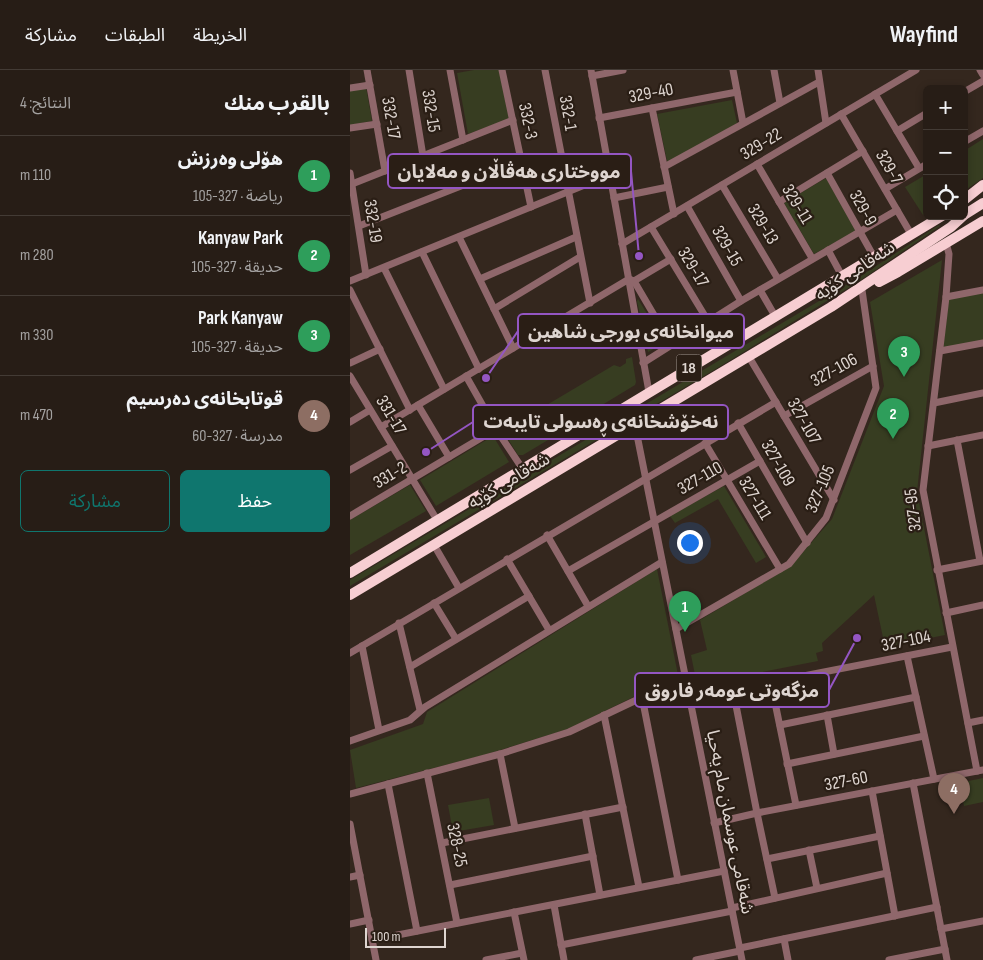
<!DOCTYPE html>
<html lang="ar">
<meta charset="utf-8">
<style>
:root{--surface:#271d16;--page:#2f261f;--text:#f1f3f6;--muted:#a4a2a1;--line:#433b35;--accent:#0f766e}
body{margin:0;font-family:"Sofia Sans Condensed","Noto Sans Arabic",sans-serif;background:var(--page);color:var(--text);direction:rtl}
.controls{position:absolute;right:15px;top:15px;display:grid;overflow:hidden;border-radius:8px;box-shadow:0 2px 8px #0003}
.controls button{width:45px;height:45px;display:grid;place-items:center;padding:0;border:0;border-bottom:1px solid var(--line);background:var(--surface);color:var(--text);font:25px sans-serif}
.scale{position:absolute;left:15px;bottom:12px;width:81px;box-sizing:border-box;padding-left:5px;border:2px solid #ded5d0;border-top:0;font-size:14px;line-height:18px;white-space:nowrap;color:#ded5d0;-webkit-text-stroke:4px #2a1e15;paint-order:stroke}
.you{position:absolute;left:339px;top:472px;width:18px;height:18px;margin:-12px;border:4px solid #fff;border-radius:50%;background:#1a73e8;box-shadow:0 0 0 8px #1a73e833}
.badge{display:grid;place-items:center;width:32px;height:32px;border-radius:50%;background:var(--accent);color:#fff;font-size:16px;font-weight:700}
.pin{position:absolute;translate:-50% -41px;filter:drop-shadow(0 1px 2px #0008)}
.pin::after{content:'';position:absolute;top:26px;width:18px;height:15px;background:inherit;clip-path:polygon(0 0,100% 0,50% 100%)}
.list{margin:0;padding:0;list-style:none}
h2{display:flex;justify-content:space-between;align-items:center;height:65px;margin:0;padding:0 20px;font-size:21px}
h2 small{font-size:16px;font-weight:400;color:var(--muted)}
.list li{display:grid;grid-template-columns:32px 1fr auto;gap:15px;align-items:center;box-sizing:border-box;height:80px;padding:0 20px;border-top:1px solid var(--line)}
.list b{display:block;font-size:19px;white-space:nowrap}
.list p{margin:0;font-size:16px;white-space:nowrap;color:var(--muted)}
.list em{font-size:16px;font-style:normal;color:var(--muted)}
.actions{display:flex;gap:10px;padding:15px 20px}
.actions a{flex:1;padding:11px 0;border:1px solid var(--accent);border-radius:8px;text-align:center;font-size:18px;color:var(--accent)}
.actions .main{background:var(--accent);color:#fff}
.icon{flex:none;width:28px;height:28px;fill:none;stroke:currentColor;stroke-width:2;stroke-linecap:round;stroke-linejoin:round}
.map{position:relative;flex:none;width:633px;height:890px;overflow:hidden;direction:ltr}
header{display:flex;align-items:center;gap:30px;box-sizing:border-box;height:70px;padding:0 25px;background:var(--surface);border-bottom:1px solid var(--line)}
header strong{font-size:24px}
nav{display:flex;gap:28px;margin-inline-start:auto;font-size:18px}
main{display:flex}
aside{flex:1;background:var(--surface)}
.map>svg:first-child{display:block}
.green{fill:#373d21}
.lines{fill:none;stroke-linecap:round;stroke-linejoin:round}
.minor{stroke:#8f676b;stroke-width:7}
.highway{stroke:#f7ced2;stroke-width:10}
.labels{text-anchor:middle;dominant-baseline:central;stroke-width:4.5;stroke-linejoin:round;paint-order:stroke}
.shield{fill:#2a1e15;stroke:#a89e98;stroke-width:1}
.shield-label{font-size:16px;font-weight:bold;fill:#ded5d0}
.street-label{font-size:18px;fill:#ded5d0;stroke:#2a1e15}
.leader{fill:none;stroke:#9456c3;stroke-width:2}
.callout-dot{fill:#9456c3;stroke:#2a1e15;stroke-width:2}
.callout{fill:#2a1e15;stroke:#9456c3;stroke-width:2}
.callout-label{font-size:19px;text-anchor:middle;font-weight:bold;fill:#ded5d0}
</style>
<header>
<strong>Wayfind</strong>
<nav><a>الخريطة</a><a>الطبقات</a><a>مشاركة</a></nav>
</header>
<main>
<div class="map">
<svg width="633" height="890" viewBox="0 0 633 890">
<rect width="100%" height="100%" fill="#34271e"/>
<!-- green -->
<g class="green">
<polygon points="124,0 149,0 159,49 118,64 107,3"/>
<polygon points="16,17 22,51 0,55 0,20"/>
<polygon points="382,30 387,53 318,95 307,44"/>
<polygon points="633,69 633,108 614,121 614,81"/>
<polygon points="577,104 577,143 573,145 555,117"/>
<polygon points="476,108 506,161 464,184 434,133"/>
<polygon points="589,155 590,156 508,212 369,297 0,516 0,510 506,209"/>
<polygon points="592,190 567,422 595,565 535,577 524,525 472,573 473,581 466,583 468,591 347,615 341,585 357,580 350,550 441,496 482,449 534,316 520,232"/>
<polygon points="633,222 633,271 593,279 599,228"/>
<polygon points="288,229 315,273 298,282 287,231"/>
<polygon points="282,287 286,312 285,315 234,346 233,349 173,385 168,385 153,361 264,295 270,297 276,293 276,289"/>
<polygon points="143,366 159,392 86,436 70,410"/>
<polygon points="60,415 76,441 0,485 0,450"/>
<polygon points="374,416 416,487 406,493 368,429 325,453 320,446"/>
<polygon points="307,499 328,605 218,659 134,685 6,718 0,680 73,654 77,642"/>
<polygon points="633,708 633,732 614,736 609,713"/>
<polygon points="139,728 144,755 103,762 98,735"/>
</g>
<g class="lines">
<!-- minor -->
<g class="minor">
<polyline points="17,0 35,101"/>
<polyline points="59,0 73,86"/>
<polyline points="100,0 113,70"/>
<polyline points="152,0 181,137"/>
<polyline points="195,0 240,233"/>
<polyline points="241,0 299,322"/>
<polyline points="383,0 393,53"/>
<polyline points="424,0 430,33"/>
<polyline points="468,0 476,53"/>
<polyline points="630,0 633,5"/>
<polyline points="242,6 273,0"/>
<polyline points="0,18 20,15"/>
<polyline points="614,22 633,11"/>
<polyline points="525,24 569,98"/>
<polyline points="302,38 324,144"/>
<polyline points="491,44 561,164"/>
<polyline points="249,48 387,22"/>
<polyline points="0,58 27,54"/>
<polyline points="547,61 577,43"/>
<polyline points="614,72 633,61"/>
<polyline points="407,94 462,188"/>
<polyline points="314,97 469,12"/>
<polyline points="0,103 16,205"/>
<polyline points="477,103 524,187"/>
<polyline points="2,114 163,50"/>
<polyline points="372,115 428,209"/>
<polyline points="535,119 577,94"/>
<polyline points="264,128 318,117"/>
<polyline points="429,132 513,81"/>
<polyline points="337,136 391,231"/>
<polyline points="9,156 172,92"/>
<polyline points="301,157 358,251"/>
<polyline points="109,167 163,278"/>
<polyline points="596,173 599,184 596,227 573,420 627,701"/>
<polyline points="272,174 566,0"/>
<polyline points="478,180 492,206"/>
<polyline points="72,182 129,299"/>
<polyline points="34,198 94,319"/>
<polyline points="130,209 226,167"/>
<polyline points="0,211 259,105"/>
<polyline points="284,211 321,189"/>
<polyline points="0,220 60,340"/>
<polyline points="410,220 425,246"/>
<polyline points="596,227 633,220"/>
<polyline points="144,239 230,187"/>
<polyline points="590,281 633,273"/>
<polyline points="399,287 484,430"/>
<polyline points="0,293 30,279"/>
<polyline points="293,293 391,231 547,140"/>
<polyline points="0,306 87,450"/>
<polyline points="116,306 146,359 172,398"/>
<polyline points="584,333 633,323"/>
<polyline points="68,335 99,387"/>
<polyline points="434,346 523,296"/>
<polyline points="0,352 20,340"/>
<polyline points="388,353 457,473"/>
<polyline points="285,355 392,890"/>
<polyline points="31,357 279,209 284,211 321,274"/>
<polyline points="607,370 630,491"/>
<polyline points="355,373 430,499"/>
<polyline points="578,376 633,365"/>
<polyline points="0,400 42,376"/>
<polyline points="0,446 146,359"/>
<polyline points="197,465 238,536"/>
<polyline points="84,475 109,518"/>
<polyline points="157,489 199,560"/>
<polyline points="587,500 633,491"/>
<polyline points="218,501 410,391"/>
<polyline points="84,533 106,569"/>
<polyline points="596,543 633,535"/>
<polyline points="49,553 70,640"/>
<polyline points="326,559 439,494 476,448 526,318 512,220"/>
<polyline points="12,576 29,660"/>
<polyline points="0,583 426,332"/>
<polyline points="557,586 584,709"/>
<polyline points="60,597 179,526"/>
<polyline points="421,613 446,735"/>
<polyline points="383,620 407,743 425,828"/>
<polyline points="292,627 328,810"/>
<polyline points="340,628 602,577"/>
<polyline points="254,645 289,817"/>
<polyline points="477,645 484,684"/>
<polyline points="618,653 633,650"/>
<polyline points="430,655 566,627"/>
<polyline points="0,671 60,650 75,637 312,492"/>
<polyline points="150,684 165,758"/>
<polyline points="437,694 574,666"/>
<polyline points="77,703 107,853"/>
<polyline points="563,713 597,890"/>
<polyline points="38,714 67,861"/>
<polyline points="522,721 545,846"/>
<polyline points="0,724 150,684 219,662 335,607"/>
<polyline points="235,744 250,825"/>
<polyline points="364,753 407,743 633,700"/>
<polyline points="0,754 26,890"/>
<polyline points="92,773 273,737"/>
<polyline points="459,780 467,818"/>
<polyline points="417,789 530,766"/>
<polyline points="0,807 10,805"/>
<polyline points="100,815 243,786"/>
<polyline points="204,835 214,890"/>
<polyline points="382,838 537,803"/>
<polyline points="164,842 174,890"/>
<polyline points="0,854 19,850"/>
<polyline points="591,859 633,851"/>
<polyline points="434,869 438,890"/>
<polyline points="22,870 374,801"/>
<polyline points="211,875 382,841"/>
<polyline points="390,878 587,837"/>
<polyline points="136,890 172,883"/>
<polyline points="346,890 390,881"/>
<polyline points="539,890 595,879"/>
</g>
<!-- highway -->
<g class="highway">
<polyline points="614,130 633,115"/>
<polyline points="614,145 633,133"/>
<polyline points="529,212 548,202 633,151"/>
<polyline points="0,503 592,146"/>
<polyline points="0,525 481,237 601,157 613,146"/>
</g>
</g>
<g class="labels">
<!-- shield labels -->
<rect class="shield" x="326.5" y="284.5" width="25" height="27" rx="4"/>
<g class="shield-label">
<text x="339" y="298">18</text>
</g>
<!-- street labels -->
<g class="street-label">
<text transform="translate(301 23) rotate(-11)">329-40</text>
<text transform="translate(81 41) rotate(81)">332-15</text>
<text transform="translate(218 43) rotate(80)">332-1</text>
<text transform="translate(41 48) rotate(80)">332-17</text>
<text transform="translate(178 51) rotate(78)">332-3</text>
<text transform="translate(411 74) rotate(-31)">329-22</text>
<text transform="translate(539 97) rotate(60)">329-7</text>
<text transform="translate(447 134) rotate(59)">329-11</text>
<text transform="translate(513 138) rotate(61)">329-9</text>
<text transform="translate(23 151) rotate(81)">332-19</text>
<text transform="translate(413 154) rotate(59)">329-13</text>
<text transform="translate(377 176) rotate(60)">329-15</text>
<text transform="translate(343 197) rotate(59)">329-17</text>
<text transform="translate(505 201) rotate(-34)">شەقامی کۆیە</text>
<text transform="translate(484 300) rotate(-29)">327-106</text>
<text transform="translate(41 345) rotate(59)">331-17</text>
<text transform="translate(454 351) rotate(60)">327-107</text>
<text transform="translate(428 393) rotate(60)">327-109</text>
<text transform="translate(40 405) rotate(-31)">331-2</text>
<text transform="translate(350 408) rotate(-30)">327-110</text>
<text transform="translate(159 411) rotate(-31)">شەقامی کۆیە</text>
<text transform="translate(470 419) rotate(-67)">327-105</text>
<text transform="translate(405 428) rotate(59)">327-111</text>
<text transform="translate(563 440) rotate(-97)">327-95</text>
<text transform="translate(556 571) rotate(-11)">327-104</text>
<text transform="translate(496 711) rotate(-11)">327-60</text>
<text transform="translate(380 752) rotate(79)">شەقامی عوسمان مام یەحیا</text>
<text transform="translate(107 775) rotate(78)">328-25</text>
</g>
</g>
<!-- callouts -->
<path class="leader" d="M289 186L281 101M136 308L168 261M76 382L123 352M507 568L479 620"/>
<g class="callout-dot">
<circle cx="289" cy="186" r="5"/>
<circle cx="136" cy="308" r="5"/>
<circle cx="76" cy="382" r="5"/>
<circle cx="507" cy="568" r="5"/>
</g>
<g class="callout">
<rect x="38" y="84" width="243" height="34" rx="5"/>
<rect x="168" y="244" width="226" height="34" rx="5"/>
<rect x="123" y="335" width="255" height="34" rx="5"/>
<rect x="285" y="603" width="194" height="34" rx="5"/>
</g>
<g class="callout-label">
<text x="159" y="108">مووختاری ھەڤاڵان و مەلایان</text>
<text x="281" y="268">میوانخانەی بورجی شاهین</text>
<text x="251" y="358">نەخۆشخانەی ڕەسولی تایبەت</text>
<text x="382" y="627">مزگەوتی عومەر فاروق</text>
</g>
</svg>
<div class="controls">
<button>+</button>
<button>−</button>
<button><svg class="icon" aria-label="locate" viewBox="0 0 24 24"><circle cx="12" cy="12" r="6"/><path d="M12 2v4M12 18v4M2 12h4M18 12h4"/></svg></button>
</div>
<div class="scale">100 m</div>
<div class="you"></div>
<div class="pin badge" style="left:335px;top:562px;background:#2e9e5b">1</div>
<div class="pin badge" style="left:543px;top:369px;background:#2e9e5b">2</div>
<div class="pin badge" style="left:554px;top:307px;background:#2e9e5b">3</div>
<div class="pin badge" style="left:604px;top:744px;background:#8d6e63">4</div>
</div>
<aside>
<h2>بالقرب منك<small>النتائج: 4</small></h2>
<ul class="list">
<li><span class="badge" style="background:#2e9e5b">1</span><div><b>هۆلی وەرزش</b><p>رياضة · 327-105</p></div><em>110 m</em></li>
<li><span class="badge" style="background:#2e9e5b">2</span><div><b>Kanyaw Park</b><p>حديقة · 327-105</p></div><em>280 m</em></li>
<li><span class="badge" style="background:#2e9e5b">3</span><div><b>Park Kanyaw</b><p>حديقة · 327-105</p></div><em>330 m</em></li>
<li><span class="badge" style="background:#8d6e63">4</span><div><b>قوتابخانەی دەرسیم</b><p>مدرسة · 327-60</p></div><em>470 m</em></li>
</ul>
<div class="actions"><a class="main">حفظ</a><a>مشاركة</a></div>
</aside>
</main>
